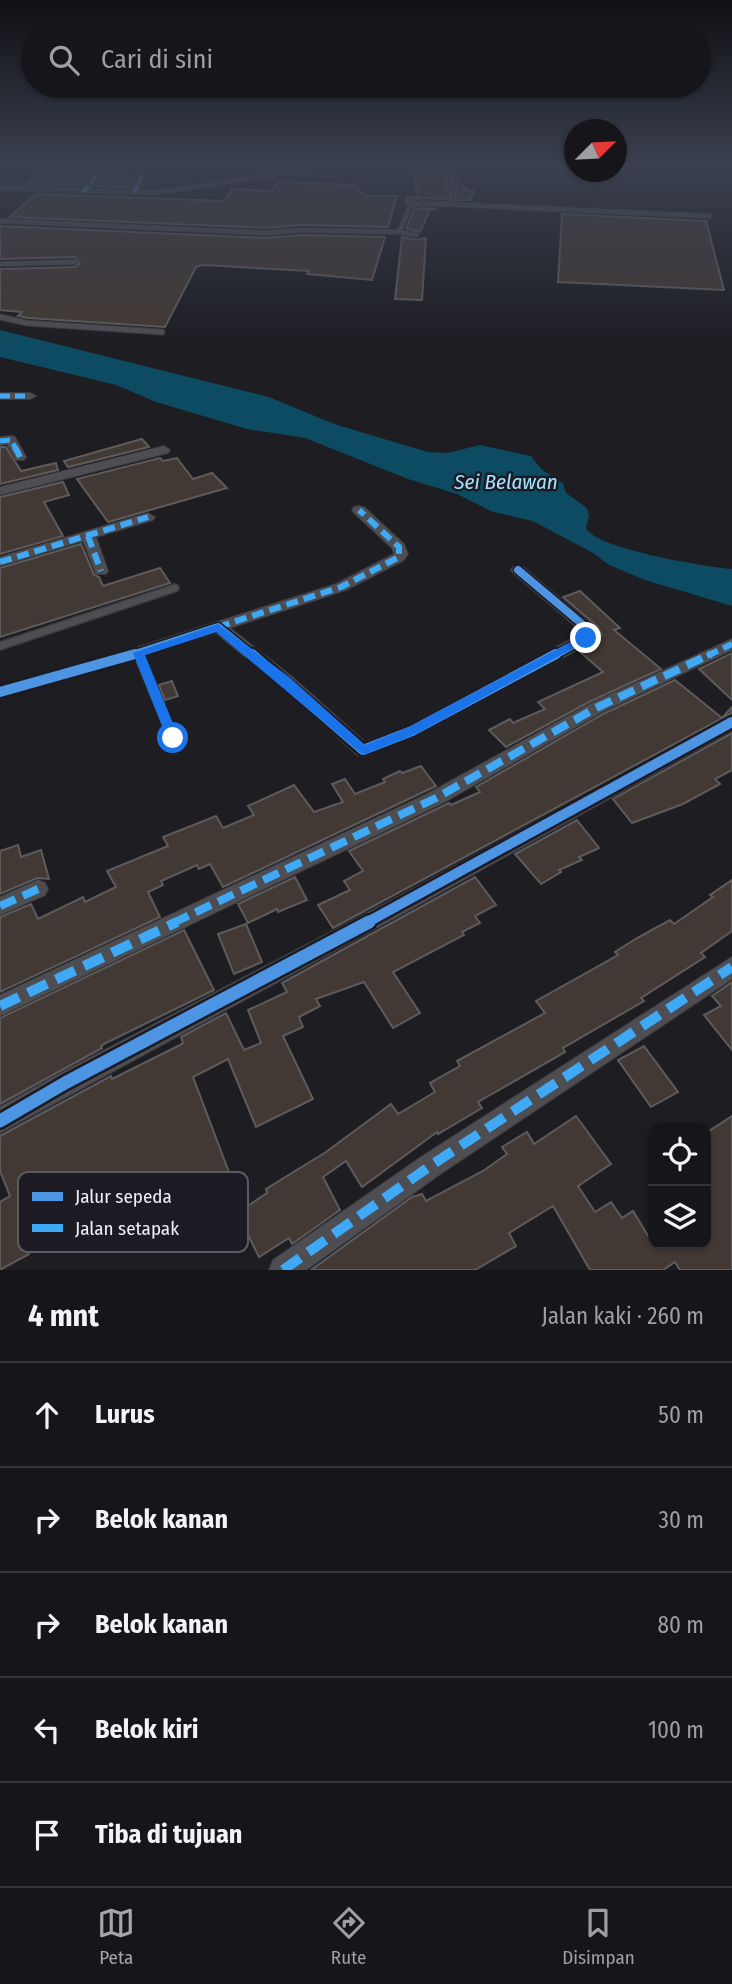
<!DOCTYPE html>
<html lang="id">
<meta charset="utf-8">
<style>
:root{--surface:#16161a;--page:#1f1f23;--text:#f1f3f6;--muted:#9e9fa2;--line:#353539;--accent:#a6a5aa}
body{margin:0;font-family:"Fira Sans Condensed",sans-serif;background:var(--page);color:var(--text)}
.controls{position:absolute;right:21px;bottom:21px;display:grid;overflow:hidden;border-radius:14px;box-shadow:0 2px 5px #0004}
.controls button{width:63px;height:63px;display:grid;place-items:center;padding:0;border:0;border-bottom:2px solid var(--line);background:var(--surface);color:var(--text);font:35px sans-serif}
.compass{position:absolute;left:564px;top:119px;width:63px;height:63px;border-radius:50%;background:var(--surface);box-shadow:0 2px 5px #0004;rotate:66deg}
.stop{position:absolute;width:21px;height:21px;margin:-16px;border:5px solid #1a73e8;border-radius:50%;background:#fff}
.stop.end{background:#1a73e8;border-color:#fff;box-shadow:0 2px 7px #0008}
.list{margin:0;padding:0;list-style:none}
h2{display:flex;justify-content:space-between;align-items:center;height:91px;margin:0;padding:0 28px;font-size:30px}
h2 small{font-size:23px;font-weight:400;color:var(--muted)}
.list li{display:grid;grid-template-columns:46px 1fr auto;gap:21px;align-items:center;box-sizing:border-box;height:105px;padding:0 28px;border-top:2px solid var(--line)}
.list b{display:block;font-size:26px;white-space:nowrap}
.list em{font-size:23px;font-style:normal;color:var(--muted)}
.icon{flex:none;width:38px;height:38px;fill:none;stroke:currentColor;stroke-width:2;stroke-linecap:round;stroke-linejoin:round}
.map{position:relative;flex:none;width:732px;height:1270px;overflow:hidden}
.search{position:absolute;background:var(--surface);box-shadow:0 2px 5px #0004;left:21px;right:21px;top:21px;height:77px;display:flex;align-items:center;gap:18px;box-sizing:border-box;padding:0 24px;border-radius:38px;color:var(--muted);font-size:26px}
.sheet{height:616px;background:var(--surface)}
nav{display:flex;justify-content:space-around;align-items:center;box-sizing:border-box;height:98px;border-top:2px solid var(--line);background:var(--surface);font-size:19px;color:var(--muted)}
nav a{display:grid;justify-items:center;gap:4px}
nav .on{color:var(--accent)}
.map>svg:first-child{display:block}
.water{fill:#0c4b61}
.building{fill:#423934;stroke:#5d5b5c;stroke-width:2}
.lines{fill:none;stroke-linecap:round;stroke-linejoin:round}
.lane-far3-casing{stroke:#3a393d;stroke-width:6}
.lane-far2-casing{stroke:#3a393d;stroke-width:7}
.lane-far1-casing{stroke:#3a393d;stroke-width:10}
.lane-casing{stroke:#3a393d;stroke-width:11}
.street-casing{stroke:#3a393d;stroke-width:2}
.lane-far3{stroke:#4e4d52;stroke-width:4.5}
.lane-far2{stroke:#4e4d52;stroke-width:5}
.lane-far1{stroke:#4e4d52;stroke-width:7}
.lane{stroke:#4e4d52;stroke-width:9}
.street{fill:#4e4d52;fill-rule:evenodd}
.quiet-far4{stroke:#3fa9f5;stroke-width:3.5;stroke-dasharray:8 3.5;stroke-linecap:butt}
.quiet-far3{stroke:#3fa9f5;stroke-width:5;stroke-dasharray:10 5;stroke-linecap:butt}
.quiet-far2{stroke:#3fa9f5;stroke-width:6;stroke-dasharray:12 6;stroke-linecap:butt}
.quiet-far1{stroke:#3fa9f5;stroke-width:8;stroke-dasharray:17 8;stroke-linecap:butt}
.quiet{stroke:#3fa9f5;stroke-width:10;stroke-dasharray:21 10;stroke-linecap:butt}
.cycleway-far2-casing{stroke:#1c1b24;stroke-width:11}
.cycleway-far1-casing{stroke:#1c1b24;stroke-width:15}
.cycleway-casing{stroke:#1c1b24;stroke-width:18}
.cycleway-far2{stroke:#4d94e3;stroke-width:8}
.cycleway-far1{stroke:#4d94e3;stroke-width:10}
.cycleway{stroke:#4d94e3;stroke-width:13}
.route{fill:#1a73e8}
.labels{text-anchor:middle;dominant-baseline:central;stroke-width:5;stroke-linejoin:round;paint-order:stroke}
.water-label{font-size:21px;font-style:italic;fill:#a5e4ff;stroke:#1c1b24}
.key{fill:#1c1b24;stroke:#5b5a62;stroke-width:2}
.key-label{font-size:19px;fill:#efeef4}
</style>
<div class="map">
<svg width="732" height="1270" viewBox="0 0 732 1270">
<rect width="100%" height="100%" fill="#1d1d22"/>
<!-- water -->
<path class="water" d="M0 330 269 397 334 424 428 452 447 453 480 445 531 456 541 469 563 483 566 493 587 508 589 516 586 528C596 549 707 567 732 569V606L645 580 609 565 593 553 533 521 493 512 457 494 408 479 305 438 247 429 156 402 116 385 0 357Z"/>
<!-- building -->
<g class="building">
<polygon points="92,166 97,166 81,185 27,184 41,172 85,174"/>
<polygon points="110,166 126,168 123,177 134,177 129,187 95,186"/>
<polygon points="412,166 442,166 448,172 446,199 420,198 406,203 407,197 418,197"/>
<polygon points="457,179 467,191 474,191 470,200 455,200"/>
<polygon points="278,182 352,185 367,196 397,196 388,227 302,225 265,228 10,217 36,194 224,201 232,189 272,191"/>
<polygon points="421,208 437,209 430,209 420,232 406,228 414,210"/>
<polygon points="562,214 706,221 724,290 558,282"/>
<polygon points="0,226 265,238 302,235 385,237 372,280 307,274 309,271 203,265 196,267 165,327 28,318 18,316 22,312 0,310 0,269 75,267 80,263 75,257 0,259"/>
<polygon points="402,237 416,240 426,238 422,300 395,299"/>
<polygon points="142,439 149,447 68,467 64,461"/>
<polygon points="0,447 6,447 21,471 56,463 58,470 0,484"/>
<polygon points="160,458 163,461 177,458 193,479 212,473 227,488 108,522 77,479"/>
<polygon points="63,482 69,495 44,502 63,536 0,554 0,497"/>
<polygon points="81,544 94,575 99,577 103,586 160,568 170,583 0,637 0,568"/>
<polygon points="580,591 620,628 614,630 661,669 589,702 506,747 489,730 510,719 513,723 545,709 538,702 603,672 580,652 593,644 596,637 602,635 598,627 563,597"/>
<polygon points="732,653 732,700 699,669"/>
<polygon points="675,680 722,718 732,707 732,713 333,928 318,905 350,890 344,881 363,871 349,851 449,803 451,805 480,792 476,787 603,714"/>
<polygon points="172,681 178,696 165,700 159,685"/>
<polygon points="732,733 732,770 715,779 720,784 683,804 632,823 613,799"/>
<polygon points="421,766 436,786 223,887 210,864 199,869 197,865 161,881 163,885 148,892 160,917 0,992 0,917 31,904 38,919 83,897 85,902 116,887 107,871 168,846 163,837 216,816 223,828 254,815 248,806 294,785 314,812 343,802 332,784 345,779 355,794 385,782 383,779 400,771 402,773"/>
<polygon points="577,820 599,848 579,857 582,860 559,870 561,872 541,884 515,854"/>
<polygon points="18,845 21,857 41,850 49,879 37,878 0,894 0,851"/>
<polygon points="295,877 307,900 278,912 277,909 248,923 238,904"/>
<polygon points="475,877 496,905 475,916 480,923 462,932 464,935 393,972 420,1013 393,1028 364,982 316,999 320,1006 299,1017 303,1027 283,1036 313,1099 256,1127 228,1059 193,1077 230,1175 215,1182 222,1199 183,1219 177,1201 165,1207 160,1191 114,1216 99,1173 71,1188 72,1235 26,1247 29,1254 0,1270 0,1202 10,1196 0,1171 0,1136 111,1076 112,1079 178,1046 183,1043 181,1037 226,1013 244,1050 261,1043 248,1010 287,992 282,983"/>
<polygon points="732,880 732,931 701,953 705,957 641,998 644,1001 563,1048 565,1052 478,1102 482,1108 438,1134 437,1132 362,1187 346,1161 323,1177 340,1210 292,1244 289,1238 259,1257 237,1213 267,1193 266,1189 326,1152 391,1104 398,1114 435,1092 430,1083 460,1066 457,1061 545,1013 536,1001 618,955 615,952 637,938 670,920 674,924 713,897 710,895"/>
<polygon points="246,924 262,962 234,974 218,934"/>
<polygon points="184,930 214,990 110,1041 101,1046 102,1048 0,1104 0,1018"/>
<polygon points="732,982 732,1050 704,1015 721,1006 712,996"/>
<polygon points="644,1046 678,1092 651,1107 618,1060"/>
<polygon points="576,1116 611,1164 578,1186 595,1212 611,1202 622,1218 633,1211 653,1244 706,1244 706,1133 732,1116 732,1270 680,1270 675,1262 663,1270 590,1270 553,1206 509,1233 516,1246 475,1270 311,1270 412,1197 422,1194 426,1201 483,1171 507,1154 502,1147 527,1132 534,1144"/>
</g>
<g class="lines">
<defs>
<g id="lane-far3">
<polyline points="450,204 453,166"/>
<polyline points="0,221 265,233 302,230 394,232 400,230 410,206 420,203 709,216"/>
<polyline points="399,232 416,235"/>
<polyline points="0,264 75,262"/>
</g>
<polyline id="lane-far2" points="0,317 27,323 162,332"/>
<g id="lane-far1">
<polyline points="0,646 175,588"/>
<polyline points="138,653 139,656"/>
</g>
<polyline id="lane" points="138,654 173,738"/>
<g id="street">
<polygon points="101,166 108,166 90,189 131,190 138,175 142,173 146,175 139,190 154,191 319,166 339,166 154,195 0,190 0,186 82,188"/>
<polygon points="0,393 30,393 36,396 30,399 0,399"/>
<polygon points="11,436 15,437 26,457 24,460 16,460 7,444 0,445 0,437"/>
<polygon points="164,446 170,450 168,453 0,495 0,487"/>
<polygon points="359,506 364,507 404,544 408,554 404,560 346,590 230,628 291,676 365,742 406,727 579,635 580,630 513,573 511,570 513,567 523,567 596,629 592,642 418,735 363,757 357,755 279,684 216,633 0,698 0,686 132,649 336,584 394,554 392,548 354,513 352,510 354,507"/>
<polygon points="148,513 155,517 153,520 96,537 108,571 106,574 96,574 83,541 0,566 0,557"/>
<polygon points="732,639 732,650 602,712 443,803 0,1016 0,995 429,793 590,704"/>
<polygon points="732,716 732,730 406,912 0,1133 0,1107 57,1075 392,900"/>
<polygon points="38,880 45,883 48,889 45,895 0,915 0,897"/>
<polygon points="732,957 732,979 439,1175 306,1270 269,1270 273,1260 421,1157"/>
</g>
</defs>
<!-- lane-far3 casing -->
<use href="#lane-far3" class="lane-far3-casing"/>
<!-- lane-far2 casing -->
<use href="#lane-far2" class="lane-far2-casing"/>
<!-- lane-far1 casing -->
<use href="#lane-far1" class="lane-far1-casing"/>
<!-- lane casing -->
<use href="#lane" class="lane-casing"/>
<!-- street casing -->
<use href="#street" class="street-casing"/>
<!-- lane-far3 -->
<use href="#lane-far3" class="lane-far3"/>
<!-- lane-far2 -->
<use href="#lane-far2" class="lane-far2"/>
<!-- lane-far1 -->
<use href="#lane-far1" class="lane-far1"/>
<!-- lane -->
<use href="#lane" class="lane"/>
<!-- street -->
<use href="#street" class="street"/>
<!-- quiet-far4 -->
<g class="quiet-far4">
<polyline points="83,192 105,166"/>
<polyline points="134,193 142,175"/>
</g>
<!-- quiet-far3 -->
<g class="quiet-far3">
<polyline points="0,396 30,396"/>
<polyline points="0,441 11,440 16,449"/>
</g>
<!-- quiet-far2 -->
<g class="quiet-far2">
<polyline points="15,447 20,457"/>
<polyline points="88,536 101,571"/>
<polyline points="0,562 148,517"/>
<polyline points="218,627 341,587 399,557 399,547 359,510"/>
<polyline points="707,656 732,644"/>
</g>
<!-- quiet-far1 -->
<g class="quiet-far1">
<polyline points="0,906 38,889"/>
<polyline points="173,923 436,798 596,708 711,654"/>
</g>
<!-- quiet -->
<g class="quiet">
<polyline points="0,1006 177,922"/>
<polyline points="283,1270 430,1166 732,967"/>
</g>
<defs>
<g id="cycleway-far2">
<polyline points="518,570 588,629 586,638 553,656"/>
<polyline points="129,656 218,627 254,656"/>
</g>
<g id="cycleway-far1">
<polyline points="252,654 363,750 412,731 556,654"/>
<polyline points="0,692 135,654"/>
<polyline points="366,923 732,722"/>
</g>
<polyline id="cycleway" points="0,1121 65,1083 369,922"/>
</defs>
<!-- cycleway-far2 casing -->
<use href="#cycleway-far2" class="cycleway-far2-casing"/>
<!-- cycleway-far1 casing -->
<use href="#cycleway-far1" class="cycleway-far1-casing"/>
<!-- cycleway casing -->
<use href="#cycleway" class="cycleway-casing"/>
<!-- cycleway-far2 -->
<use href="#cycleway-far2" class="cycleway-far2"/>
<!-- cycleway-far1 -->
<use href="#cycleway-far1" class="cycleway-far1"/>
<!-- cycleway -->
<use href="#cycleway" class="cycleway"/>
</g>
<!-- sky -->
<linearGradient id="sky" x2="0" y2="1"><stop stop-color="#101013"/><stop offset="0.48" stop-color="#3a404f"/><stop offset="1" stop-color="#3a404f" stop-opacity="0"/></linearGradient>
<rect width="732" height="344" fill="url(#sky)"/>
<!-- route -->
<polygon class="route" points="218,624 289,677 365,745 407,728 582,636 586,634 592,638 416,734 363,755 216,632 145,655 179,738 177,741 168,741 133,653"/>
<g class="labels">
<!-- water labels -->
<g class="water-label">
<text x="506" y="482">Sei Belawan</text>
</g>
</g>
<!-- legend -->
<rect x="18" y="1172" width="230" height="80" rx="10" class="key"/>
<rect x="32" y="1192" width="31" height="9" fill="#4d94e3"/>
<rect x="32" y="1224" width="31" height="8" fill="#3fa9f5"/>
<g class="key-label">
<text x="75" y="1203">Jalur sepeda</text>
<text x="75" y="1235">Jalan setapak</text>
</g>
</svg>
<div class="controls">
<button><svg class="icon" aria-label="locate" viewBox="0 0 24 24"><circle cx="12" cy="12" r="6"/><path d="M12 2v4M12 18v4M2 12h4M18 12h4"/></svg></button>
<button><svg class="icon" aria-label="layers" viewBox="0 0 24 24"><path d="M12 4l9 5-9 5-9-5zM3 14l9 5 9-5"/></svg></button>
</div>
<svg class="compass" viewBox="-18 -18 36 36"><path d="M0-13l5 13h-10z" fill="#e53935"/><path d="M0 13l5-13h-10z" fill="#9e9fa2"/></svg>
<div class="stop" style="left:173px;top:738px"></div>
<div class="stop end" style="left:586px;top:638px"></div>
<div class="search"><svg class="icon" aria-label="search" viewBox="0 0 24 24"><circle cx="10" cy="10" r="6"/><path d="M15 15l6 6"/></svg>Cari di sini</div>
</div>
<section class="sheet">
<h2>4 mnt<small>Jalan kaki · 260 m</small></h2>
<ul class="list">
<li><svg class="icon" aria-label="ahead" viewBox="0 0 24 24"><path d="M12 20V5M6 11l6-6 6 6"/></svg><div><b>Lurus</b></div><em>50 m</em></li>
<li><svg class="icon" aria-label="right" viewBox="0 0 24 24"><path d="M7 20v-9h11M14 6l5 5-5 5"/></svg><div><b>Belok kanan</b></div><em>30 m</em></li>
<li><svg class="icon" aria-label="right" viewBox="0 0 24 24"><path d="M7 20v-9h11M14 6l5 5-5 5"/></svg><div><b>Belok kanan</b></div><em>80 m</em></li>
<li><svg class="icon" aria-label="left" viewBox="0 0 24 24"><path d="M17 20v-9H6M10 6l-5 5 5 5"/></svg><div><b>Belok kiri</b></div><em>100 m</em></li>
<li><svg class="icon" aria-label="arrive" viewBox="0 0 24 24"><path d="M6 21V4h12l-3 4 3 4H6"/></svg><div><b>Tiba di tujuan</b></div></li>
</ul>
</section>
<nav>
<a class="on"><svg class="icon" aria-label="map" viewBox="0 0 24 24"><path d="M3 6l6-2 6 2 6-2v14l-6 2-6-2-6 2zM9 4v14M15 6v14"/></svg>Peta</a>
<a><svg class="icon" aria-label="directions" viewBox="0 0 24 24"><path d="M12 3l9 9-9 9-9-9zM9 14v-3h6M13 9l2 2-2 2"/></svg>Rute</a>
<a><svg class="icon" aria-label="saved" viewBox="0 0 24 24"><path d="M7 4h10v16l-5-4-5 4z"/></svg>Disimpan</a>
</nav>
